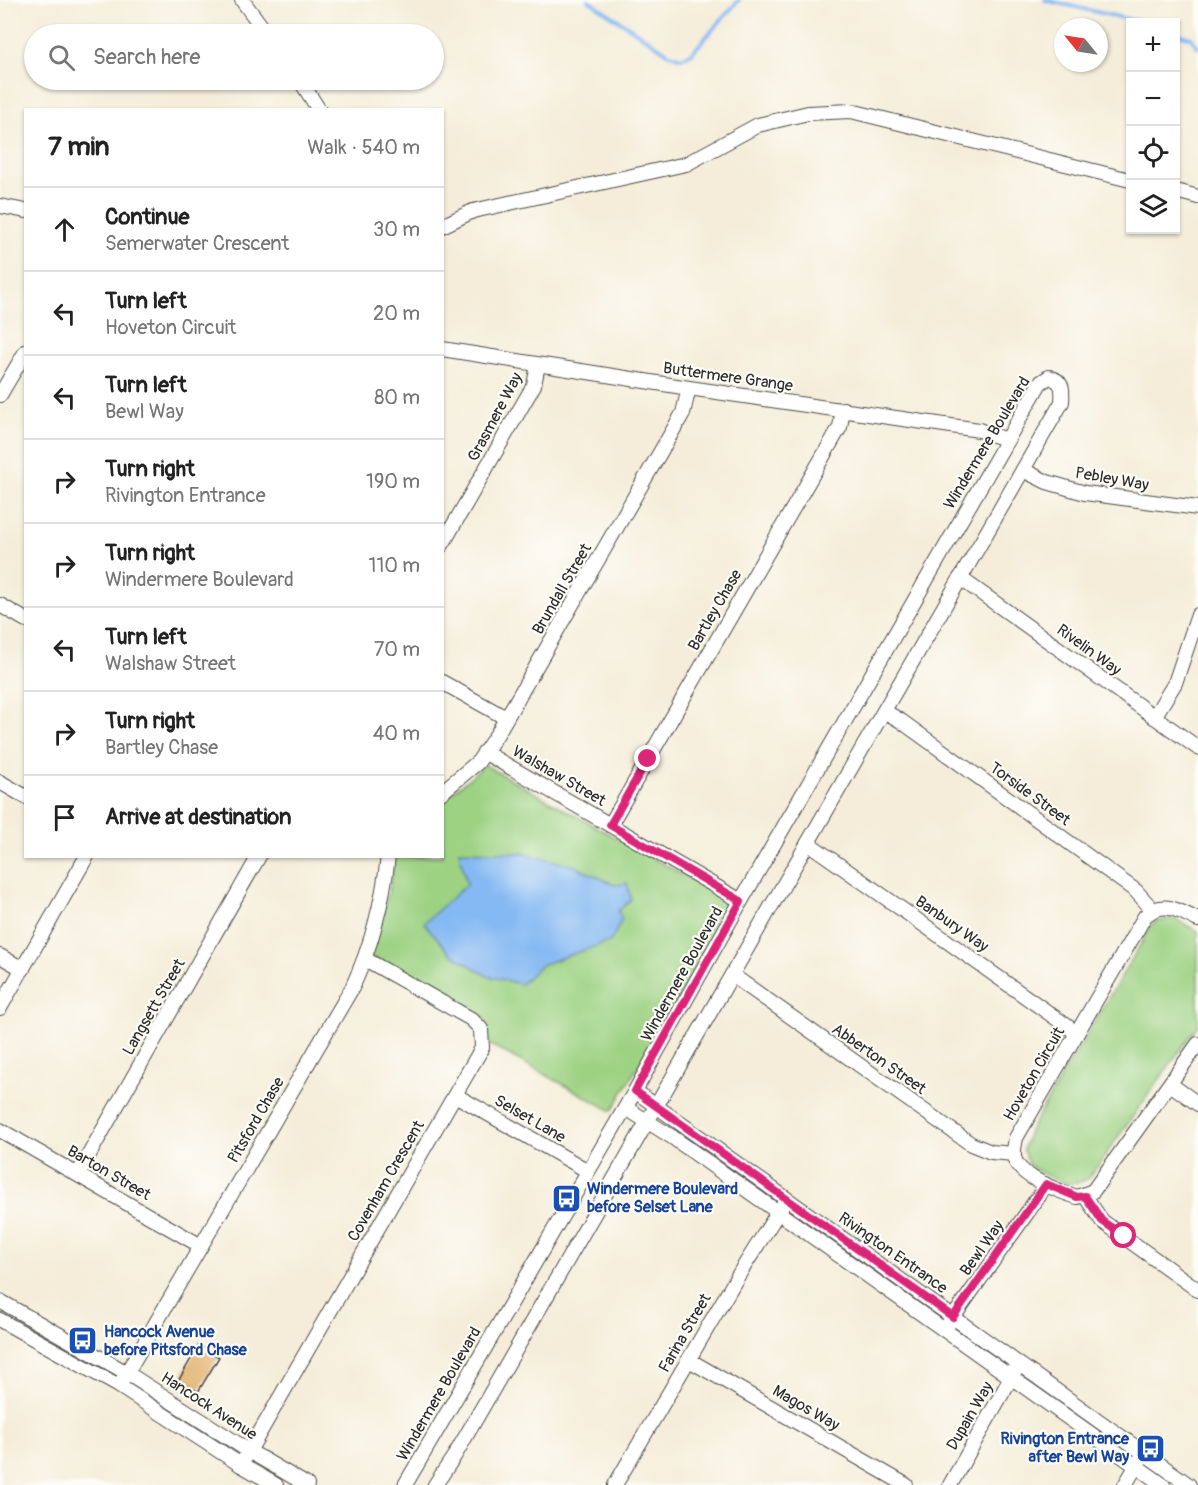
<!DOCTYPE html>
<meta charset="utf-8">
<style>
:root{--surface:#fff;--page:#f6f6f6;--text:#222;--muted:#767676;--line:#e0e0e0}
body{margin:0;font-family:Pangolin,sans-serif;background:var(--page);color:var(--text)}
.controls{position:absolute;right:18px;top:18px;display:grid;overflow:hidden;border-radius:0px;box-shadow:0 2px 4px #0004}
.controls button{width:54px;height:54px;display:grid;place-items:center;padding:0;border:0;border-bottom:2px solid var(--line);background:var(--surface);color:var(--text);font:30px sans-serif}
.compass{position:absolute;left:1054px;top:18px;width:54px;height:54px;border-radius:50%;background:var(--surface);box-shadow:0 2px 4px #0004;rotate:300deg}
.stop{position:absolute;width:18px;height:18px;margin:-14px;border:4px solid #db2777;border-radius:50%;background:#fff}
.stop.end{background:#db2777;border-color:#fff;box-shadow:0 2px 6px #0008}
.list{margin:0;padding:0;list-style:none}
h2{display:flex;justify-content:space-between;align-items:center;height:78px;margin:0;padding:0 24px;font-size:26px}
h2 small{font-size:20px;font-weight:400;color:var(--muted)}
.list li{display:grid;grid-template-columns:39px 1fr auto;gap:18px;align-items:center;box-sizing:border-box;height:84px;padding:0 24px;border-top:2px solid var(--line)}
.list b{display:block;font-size:22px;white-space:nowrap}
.list p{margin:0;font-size:20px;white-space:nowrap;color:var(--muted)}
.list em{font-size:20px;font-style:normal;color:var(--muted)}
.icon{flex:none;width:33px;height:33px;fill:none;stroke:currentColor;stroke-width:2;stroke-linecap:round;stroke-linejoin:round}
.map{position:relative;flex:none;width:1198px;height:1485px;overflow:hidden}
.search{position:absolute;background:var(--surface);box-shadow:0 2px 4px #0004;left:24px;top:24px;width:420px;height:66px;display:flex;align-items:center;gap:15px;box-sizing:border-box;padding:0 21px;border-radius:33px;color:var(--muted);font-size:22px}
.panel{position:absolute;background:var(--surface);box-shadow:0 2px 4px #0004;left:24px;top:108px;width:420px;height:750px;border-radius:0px}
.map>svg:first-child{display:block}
.green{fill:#9dd283;stroke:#647e57;stroke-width:1.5}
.water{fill:#85b9f3;stroke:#58728f;stroke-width:1.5}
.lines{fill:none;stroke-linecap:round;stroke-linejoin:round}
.stream{stroke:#85b9f3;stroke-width:4}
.building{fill:#e1ad69}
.street-casing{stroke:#494845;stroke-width:16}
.street{stroke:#fff;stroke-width:14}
.route{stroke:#db2777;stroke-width:8}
.labels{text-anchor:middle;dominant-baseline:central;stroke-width:4.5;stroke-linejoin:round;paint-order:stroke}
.street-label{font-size:16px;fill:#2b2b2b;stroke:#fdfcf7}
.transit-label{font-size:16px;font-weight:bold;fill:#164399;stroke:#fdfcf7;text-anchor:start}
</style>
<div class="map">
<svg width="1198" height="1485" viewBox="0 0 1198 1485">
<rect width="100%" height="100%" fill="#fdfcf7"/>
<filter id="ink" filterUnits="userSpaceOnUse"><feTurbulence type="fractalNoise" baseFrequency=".0167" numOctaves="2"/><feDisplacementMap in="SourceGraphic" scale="12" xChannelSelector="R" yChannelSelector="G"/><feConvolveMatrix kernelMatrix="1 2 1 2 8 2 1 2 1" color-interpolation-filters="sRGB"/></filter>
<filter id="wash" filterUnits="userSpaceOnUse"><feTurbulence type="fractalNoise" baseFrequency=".008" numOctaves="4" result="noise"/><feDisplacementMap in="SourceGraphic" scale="24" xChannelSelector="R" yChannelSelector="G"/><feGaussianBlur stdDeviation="1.35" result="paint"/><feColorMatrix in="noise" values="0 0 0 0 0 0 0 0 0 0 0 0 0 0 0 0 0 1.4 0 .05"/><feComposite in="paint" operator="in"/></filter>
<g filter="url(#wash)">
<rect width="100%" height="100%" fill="#f5edd9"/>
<!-- green -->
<g class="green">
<polygon points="485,765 723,897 727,913 612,1111 489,1044 484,1017 371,957 392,878 393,857 442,856 443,800"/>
<path d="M1173 918 1198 931V1025L1089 1178C1068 1192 1049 1176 1029 1166L1023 1150 1029 1131 1154 922Z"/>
</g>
<!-- water -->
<polygon class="water" points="459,851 523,853 575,866 615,885 627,883 631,900 618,911 622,919 611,941 541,965 521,984 487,976 450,953 424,923 467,884"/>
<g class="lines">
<!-- stream -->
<g class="stream">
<polyline points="588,0 668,53 681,58 691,54 739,0"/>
<polyline points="1045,0 1140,22"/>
<polyline points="1176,33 1191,38 1198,47"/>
</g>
</g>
<g id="blocks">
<!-- building -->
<polygon class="building" points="199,1345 219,1357 198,1392 188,1386 185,1391 176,1385"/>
</g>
</g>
<g filter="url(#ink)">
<use href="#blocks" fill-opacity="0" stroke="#494845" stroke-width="1.5"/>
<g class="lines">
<defs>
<g id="street">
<polyline points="242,0 267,34"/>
<polyline points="300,80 319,110"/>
<polyline points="1176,191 1198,197"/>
<polyline points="0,206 26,211"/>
<polyline points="442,226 473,211 686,164 758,125 808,113 851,111 1130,180"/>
<polyline points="442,349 689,388 979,430 1007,440"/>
<polyline points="0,395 26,351"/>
<polyline points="1023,470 1047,482 1085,493 1198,508"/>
<polyline points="442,545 534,385 538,365"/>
<polyline points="960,578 1198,748"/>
<polyline points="0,605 26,620"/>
<polyline points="442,682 506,718"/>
<polyline points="884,711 901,721 1136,891 1152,909"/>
<polyline points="1154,717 1175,683 1198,615"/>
<polyline points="484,752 741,901"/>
<polyline points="0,782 26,797"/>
<polyline points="442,792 478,762 497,734 683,413 689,388"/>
<polyline points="610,825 840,427 843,409"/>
<polyline points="808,843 1077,1033"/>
<path d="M1198 920C1179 911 1163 899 1145 916L1016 1138C1015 1144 1013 1151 1014 1157 1018 1177 1059 1191 1077 1197L1093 1191 1198 1044"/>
<polyline points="0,956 23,969"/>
<polyline points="732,975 971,1144 991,1152 1014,1154"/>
<polyline points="0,1008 87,856"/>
<polyline points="1170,1084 1198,1104"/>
<polyline points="635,1091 1189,1485"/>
<polyline points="455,1095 588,1171"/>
<polyline points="626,1108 672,1137 1163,1485"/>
<polyline points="0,1130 201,1246"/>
<polyline points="78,1174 259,856"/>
<polyline points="1085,1196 1102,1221 1198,1290"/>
<polyline points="0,1301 127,1373 249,1451 307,1485"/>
<polyline points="0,1320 119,1386 241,1465 276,1485"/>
<polyline points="949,1323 1039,1196 1045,1184"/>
<polyline points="689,1360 906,1485"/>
<path d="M119 1386 352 988C371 947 383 902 388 856"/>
<polyline points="241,1465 482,1048 481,1029 471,1019 365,959"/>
<path d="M405 1485 635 1091 741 901 1040 383 1049 377C1063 381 1063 388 1062 402L455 1455 435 1485"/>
<polyline points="615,1485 736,1279 782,1206"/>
<polyline points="950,1485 1016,1369"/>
<polyline points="1125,1485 1141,1458"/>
</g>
</defs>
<!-- street casing -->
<use href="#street" class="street-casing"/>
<!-- street -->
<use href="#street" class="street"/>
</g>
</g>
<g class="lines" filter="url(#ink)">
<!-- route -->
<polyline class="route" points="648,759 610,825 741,901 635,1091 953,1317 1046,1184 1077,1197 1085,1196 1102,1221 1124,1236"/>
</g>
<!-- icons -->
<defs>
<symbol id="bus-square" viewBox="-11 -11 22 22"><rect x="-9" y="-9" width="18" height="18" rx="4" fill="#1a4fb4" stroke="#fdfcf7"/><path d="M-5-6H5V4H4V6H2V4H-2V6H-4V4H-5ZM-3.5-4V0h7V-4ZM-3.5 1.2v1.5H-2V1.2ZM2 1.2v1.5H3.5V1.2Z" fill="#fff"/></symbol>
</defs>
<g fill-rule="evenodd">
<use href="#bus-square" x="550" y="1182" width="33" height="33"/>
<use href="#bus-square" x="66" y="1324" width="33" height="33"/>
<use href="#bus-square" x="1134" y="1432" width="33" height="33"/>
</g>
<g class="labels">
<!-- street labels -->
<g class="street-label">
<text transform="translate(728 377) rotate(8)">Buttermere Grange</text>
<text transform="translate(495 417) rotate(-62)">Grasmere Way</text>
<text transform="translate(987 443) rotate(-59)">Windermere Boulevard</text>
<text transform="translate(1112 479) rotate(10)">Pebley Way</text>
<text transform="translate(562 589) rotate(-60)">Brundall Street</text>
<text transform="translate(715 610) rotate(-60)">Bartley Chase</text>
<text transform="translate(1089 650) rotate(36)">Rivelin Way</text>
<text transform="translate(559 776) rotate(30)">Walshaw Street</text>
<text transform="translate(1030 794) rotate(36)">Torside Street</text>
<text transform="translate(952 924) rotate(35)">Banbury Way</text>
<text transform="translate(682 974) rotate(-61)">Windermere Boulevard</text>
<text transform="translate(154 1007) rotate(-60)">Langsett Street</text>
<text transform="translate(879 1059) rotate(35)">Abberton Street</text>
<text transform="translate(1034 1074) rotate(-60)">Hoveton Circuit</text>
<text transform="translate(530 1119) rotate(30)">Selset Lane</text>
<text transform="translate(256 1120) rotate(-60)">Pitsford Chase</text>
<text transform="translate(109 1173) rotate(30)">Barton Street</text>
<text transform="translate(386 1181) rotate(-60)">Covenham Crescent</text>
<text transform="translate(982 1248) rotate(-55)">Bewl Way</text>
<text transform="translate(893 1253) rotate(35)">Rivington Entrance</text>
<text transform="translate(685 1333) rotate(-60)">Farina Street</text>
<text transform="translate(439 1394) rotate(-60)">Windermere Boulevard</text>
<text transform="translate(209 1406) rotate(33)">Hancock Avenue</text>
<text transform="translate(806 1408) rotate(30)">Magos Way</text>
<text transform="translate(970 1416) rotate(-60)">Dupain Way</text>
</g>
<!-- transit labels -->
<g class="transit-label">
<text x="587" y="1189">Windermere Boulevard<tspan x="587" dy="18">before Selset Lane</tspan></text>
<text x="104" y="1332">Hancock Avenue<tspan x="104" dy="18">before Pitsford Chase</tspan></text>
<text x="1129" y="1439" text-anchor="end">Rivington Entrance<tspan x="1129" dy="18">after Bewl Way</tspan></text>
</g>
</g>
</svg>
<div class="controls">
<button>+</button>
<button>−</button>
<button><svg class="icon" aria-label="locate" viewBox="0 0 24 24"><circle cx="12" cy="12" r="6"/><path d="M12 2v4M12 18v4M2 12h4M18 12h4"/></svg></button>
<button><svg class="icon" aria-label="layers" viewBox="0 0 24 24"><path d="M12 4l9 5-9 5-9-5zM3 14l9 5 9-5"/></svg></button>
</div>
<svg class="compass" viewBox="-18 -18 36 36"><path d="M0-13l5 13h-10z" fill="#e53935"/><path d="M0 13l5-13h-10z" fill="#767676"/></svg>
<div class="stop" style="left:1124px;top:1236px"></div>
<div class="stop end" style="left:648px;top:759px"></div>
<div class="search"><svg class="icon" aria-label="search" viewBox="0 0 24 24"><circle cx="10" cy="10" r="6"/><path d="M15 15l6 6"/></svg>Search here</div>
<section class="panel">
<h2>7 min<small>Walk · 540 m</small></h2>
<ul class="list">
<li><svg class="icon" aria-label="ahead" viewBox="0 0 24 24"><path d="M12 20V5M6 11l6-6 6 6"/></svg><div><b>Continue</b><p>Semerwater Crescent</p></div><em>30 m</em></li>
<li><svg class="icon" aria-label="left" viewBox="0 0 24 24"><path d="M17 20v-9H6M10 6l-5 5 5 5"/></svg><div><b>Turn left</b><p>Hoveton Circuit</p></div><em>20 m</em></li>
<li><svg class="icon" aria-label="left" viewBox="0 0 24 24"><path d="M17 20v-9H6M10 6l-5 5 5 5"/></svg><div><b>Turn left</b><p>Bewl Way</p></div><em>80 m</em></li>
<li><svg class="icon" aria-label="right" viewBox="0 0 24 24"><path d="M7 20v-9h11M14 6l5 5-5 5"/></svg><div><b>Turn right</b><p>Rivington Entrance</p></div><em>190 m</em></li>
<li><svg class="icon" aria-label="right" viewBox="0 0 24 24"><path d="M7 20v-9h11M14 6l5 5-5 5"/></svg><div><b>Turn right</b><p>Windermere Boulevard</p></div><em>110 m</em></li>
<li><svg class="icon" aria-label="left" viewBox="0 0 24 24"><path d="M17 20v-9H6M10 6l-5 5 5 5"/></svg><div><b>Turn left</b><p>Walshaw Street</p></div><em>70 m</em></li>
<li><svg class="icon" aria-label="right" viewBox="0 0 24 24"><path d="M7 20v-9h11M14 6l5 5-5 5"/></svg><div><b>Turn right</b><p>Bartley Chase</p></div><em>40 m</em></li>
<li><svg class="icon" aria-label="arrive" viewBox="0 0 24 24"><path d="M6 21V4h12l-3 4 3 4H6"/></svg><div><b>Arrive at destination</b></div></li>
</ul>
</section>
</div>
